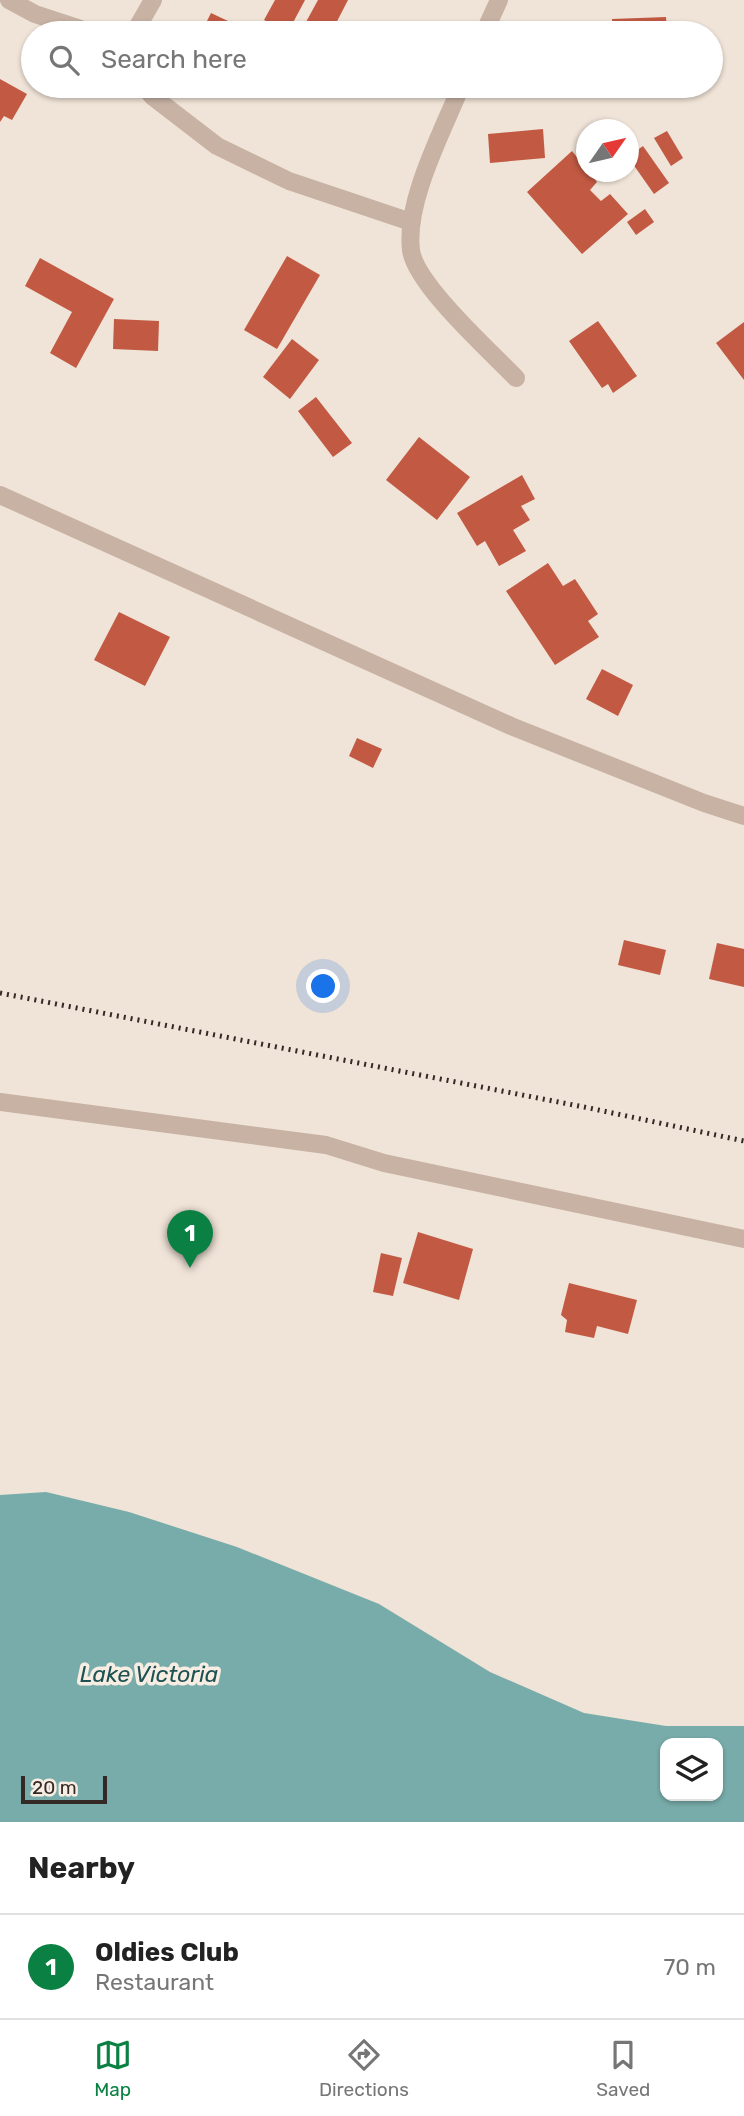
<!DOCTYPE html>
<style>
:root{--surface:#fff;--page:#f2f2f2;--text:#222;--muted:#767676;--line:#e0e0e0;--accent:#0b8043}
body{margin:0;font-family:Rubik,sans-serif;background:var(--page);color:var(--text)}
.controls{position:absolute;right:21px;bottom:21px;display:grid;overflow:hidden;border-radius:14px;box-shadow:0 2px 5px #0004}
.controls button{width:63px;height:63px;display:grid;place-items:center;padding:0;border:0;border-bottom:2px solid var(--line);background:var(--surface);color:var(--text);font:35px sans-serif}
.compass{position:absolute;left:576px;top:119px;width:63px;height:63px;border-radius:50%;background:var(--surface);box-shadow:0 2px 5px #0004;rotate:56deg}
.scale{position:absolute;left:21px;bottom:18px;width:86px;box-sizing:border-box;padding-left:7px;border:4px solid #332925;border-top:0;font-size:19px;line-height:24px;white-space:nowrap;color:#332925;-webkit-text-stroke:5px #f8ede3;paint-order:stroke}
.you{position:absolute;left:324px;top:987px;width:24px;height:24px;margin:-18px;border:5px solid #fff;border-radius:50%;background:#1a73e8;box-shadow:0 0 0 10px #1a73e833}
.badge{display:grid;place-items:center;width:46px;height:46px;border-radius:50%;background:var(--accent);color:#fff;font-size:23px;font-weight:700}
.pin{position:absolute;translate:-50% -58px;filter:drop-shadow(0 2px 4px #0008)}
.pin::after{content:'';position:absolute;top:37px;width:24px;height:21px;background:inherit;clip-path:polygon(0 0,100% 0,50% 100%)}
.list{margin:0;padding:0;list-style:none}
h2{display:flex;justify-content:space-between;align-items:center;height:91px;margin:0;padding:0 28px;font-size:30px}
h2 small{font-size:23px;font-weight:400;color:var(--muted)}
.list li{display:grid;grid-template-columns:46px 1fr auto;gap:21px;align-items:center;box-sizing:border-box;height:105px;padding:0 28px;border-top:2px solid var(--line)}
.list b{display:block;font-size:26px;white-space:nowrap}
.list p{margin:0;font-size:23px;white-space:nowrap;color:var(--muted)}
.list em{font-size:23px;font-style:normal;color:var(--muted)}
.icon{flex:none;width:38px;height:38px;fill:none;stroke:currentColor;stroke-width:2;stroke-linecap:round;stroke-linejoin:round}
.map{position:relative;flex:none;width:744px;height:1822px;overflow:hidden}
.search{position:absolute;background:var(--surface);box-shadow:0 2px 5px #0004;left:21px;right:21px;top:21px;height:77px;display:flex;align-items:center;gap:18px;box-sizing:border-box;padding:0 24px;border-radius:38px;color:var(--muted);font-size:26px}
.sheet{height:196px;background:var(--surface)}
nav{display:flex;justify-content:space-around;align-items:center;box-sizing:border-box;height:98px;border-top:2px solid var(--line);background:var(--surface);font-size:19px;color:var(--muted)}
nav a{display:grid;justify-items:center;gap:4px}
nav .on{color:var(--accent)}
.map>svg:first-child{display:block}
.water{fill:#78acaa;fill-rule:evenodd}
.building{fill:#c25943}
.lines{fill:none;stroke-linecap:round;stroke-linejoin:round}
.minor{stroke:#c7b2a4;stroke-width:18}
.rail{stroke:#332925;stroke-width:5;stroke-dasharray:2 5;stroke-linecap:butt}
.labels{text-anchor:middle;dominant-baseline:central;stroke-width:7;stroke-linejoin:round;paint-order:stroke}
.water-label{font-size:23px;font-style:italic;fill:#1d5252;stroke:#f8ede3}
</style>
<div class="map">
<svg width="744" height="1822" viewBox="0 0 744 1822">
<rect width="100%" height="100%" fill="#f0e3d7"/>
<!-- water -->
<path class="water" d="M46 1492 129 1512 237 1547 379 1604 490 1672 584 1713 666 1726H744V1822H0V1495ZM665 1743H718V1796H665Z"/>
<!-- building -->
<g class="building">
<polygon points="275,0 305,0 288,32 264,20"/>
<polygon points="318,0 348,0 331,33 300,33"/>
<polygon points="211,13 245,29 243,33 201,33"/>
<polygon points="666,17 667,33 613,33 612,19"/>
<polygon points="0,79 27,94 12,120 4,116 0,122"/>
<polygon points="615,86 669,86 669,89 615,91"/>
<polygon points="543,129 545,158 490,163 488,134"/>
<polygon points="667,131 683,158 671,166 654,138"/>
<polygon points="643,146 669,183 654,194 628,157"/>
<polygon points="572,151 597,182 590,190 601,201 610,194 628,214 582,254 527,192"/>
<polygon points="645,209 654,222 636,235 627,222"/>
<polygon points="287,256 320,275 277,349 244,330"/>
<polygon points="40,258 114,299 76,368 50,353 72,312 25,286"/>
<polygon points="114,319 159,321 158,351 113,349"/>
<polygon points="598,321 637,376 613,393 608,384 602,388 569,341"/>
<polygon points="744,322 744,380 716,343"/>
<polygon points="292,339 319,360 290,399 263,377"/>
<polygon points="316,397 352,443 333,457 298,411"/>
<polygon points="419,437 470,477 437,520 386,480"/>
<polygon points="522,475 535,499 521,506 530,520 513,530 526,551 499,566 485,541 477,546 457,513"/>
<polygon points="548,563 563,586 575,579 598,614 588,621 599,637 555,665 506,591"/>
<polygon points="119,612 170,637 145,686 94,660"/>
<polygon points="602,669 633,685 618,716 586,699"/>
<polygon points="357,738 382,749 373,768 349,756"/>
<polygon points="624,940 666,950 660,975 618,965"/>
<polygon points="717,943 744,949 744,987 709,979"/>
<polygon points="418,1232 473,1249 459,1300 403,1283"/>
<polygon points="381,1253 402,1258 393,1296 373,1292"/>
<polygon points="569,1283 637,1300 628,1334 597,1326 594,1338 565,1332 567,1320 561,1315"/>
</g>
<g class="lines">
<!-- minor -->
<g class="minor">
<polyline points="9,0 35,14 93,33"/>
<polyline points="134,33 153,0"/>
<polyline points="484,33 499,0"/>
<polyline points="144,86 152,96 217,146 289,181 411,222"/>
<path d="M461 86C443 131 405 201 411 250 415 284 491 352 516 378"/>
<polyline points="0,495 511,726 704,803 744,816"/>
<polyline points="0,1102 326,1145 384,1163 744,1239"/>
</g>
<!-- rail -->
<polyline class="rail" points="0,993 589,1108 744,1141"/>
</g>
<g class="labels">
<!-- water labels -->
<g class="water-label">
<text x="149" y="1674">Lake Victoria</text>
</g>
</g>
</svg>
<div class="controls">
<button><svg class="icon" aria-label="layers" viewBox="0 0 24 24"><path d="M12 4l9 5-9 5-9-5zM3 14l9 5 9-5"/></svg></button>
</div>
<svg class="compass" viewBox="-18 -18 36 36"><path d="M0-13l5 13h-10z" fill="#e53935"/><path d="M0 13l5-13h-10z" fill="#767676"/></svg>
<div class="scale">20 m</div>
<div class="you"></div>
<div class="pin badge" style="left:190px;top:1268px">1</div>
<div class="search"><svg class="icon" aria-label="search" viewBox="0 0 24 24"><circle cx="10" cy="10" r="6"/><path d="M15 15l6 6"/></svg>Search here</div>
</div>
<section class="sheet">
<h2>Nearby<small></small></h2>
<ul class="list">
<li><span class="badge">1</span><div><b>Oldies Club</b><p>Restaurant</p></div><em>70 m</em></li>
</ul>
</section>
<nav>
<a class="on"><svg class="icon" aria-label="map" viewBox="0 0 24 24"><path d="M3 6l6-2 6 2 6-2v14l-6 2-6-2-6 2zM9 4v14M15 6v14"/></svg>Map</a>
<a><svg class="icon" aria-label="directions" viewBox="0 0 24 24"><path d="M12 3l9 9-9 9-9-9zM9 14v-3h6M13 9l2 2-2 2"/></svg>Directions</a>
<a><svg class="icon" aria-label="saved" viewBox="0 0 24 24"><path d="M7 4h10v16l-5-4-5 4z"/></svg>Saved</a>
</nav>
